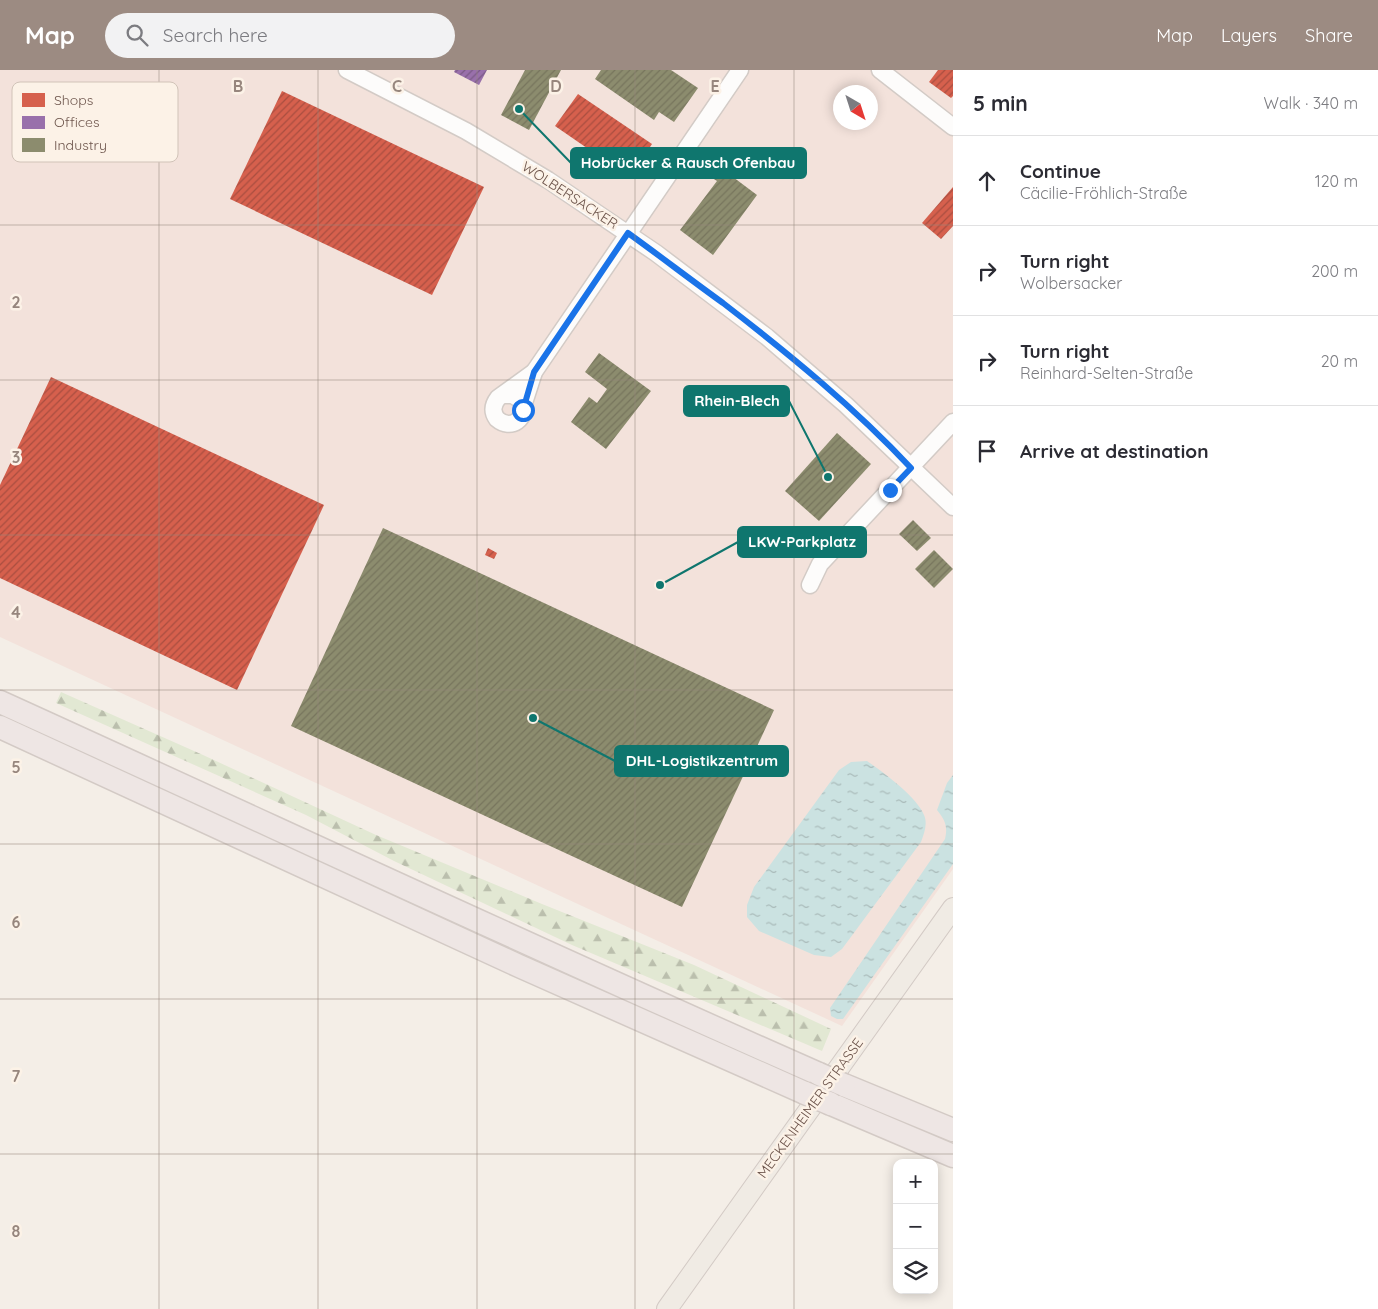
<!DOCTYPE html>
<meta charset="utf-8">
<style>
:root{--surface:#fff;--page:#f2f2f3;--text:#2b2b33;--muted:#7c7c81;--line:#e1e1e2;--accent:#9c8b82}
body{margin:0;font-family:Quicksand,sans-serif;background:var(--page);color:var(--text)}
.controls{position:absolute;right:15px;bottom:15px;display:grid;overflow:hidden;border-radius:10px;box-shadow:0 2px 12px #0003}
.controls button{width:45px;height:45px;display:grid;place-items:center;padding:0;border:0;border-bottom:1px solid var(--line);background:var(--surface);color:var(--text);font:25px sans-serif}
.compass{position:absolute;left:833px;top:15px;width:45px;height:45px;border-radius:50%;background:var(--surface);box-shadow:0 2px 12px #0003;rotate:141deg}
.stop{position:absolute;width:15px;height:15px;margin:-11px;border:4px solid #1a73e8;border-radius:50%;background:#fff}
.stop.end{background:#1a73e8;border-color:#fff;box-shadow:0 1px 5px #0008}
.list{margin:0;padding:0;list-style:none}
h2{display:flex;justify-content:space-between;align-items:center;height:65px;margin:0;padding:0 20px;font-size:21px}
h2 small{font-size:16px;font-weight:400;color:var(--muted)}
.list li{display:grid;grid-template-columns:32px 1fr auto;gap:15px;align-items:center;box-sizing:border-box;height:90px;padding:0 20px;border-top:1px solid var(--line)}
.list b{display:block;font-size:19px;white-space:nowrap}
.list p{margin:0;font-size:16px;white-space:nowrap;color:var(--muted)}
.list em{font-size:16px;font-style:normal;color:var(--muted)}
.icon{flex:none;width:28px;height:28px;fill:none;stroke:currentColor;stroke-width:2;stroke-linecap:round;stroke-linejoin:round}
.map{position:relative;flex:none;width:953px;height:1239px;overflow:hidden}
header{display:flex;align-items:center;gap:30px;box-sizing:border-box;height:70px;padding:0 25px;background:var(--accent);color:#fff}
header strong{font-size:24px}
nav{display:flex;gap:28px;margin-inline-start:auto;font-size:18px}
.search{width:350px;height:45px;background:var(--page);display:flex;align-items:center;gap:12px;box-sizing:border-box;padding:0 18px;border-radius:28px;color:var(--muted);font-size:19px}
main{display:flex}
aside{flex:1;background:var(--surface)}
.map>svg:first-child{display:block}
.commercial{fill:#f3e2db;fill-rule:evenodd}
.forest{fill:url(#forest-firs)}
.water{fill:url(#water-ripples)}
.shops{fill:url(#shops-hatch)}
.offices{fill:url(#offices-hatch)}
.industry{fill:url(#industry-hatch)}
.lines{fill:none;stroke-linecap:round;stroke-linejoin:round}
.minor-casing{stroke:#d3cbc6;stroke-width:19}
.major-casing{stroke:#d3cac5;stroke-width:22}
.highway-casing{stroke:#d3cac5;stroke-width:25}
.minor{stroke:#fdfcfb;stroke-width:16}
.major{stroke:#f0ebe4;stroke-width:20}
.highway{stroke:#eee6e4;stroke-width:22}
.highway-bridge-casing{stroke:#d3cac5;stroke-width:25;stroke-linecap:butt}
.highway-bridge{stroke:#eee6e4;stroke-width:22}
.route{stroke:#1a73e8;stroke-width:6}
.grid{fill:none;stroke:#97867d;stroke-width:1;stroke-opacity:0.55}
.labels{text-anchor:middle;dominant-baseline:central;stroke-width:5;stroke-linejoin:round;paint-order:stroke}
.street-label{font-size:14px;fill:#6d554c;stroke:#fcf2e7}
.key{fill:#fcf2e7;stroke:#d1c3b8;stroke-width:1}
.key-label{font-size:14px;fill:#6d554c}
.grid-label{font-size:16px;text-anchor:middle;font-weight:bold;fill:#97867d;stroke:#fcf2e7;stroke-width:5;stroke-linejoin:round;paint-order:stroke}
.leader{fill:none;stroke:#0f766e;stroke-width:2}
.callout-dot{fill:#0f766e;stroke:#fcf2e7;stroke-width:2}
.callout{fill:#0f766e;stroke:#0f766e;stroke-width:2}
.callout-label{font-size:15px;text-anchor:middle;font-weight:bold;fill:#fff}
</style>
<header>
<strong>Map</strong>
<div class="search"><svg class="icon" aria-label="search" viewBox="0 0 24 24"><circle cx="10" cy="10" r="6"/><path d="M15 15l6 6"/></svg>Search here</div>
<nav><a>Map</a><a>Layers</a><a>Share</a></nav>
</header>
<main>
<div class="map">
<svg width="953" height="1239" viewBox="0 0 953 1239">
<defs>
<pattern id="forest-firs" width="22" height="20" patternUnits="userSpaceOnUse" patternTransform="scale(1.25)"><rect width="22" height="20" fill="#e2e8d3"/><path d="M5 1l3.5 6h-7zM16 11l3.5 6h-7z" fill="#bbbfad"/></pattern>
<pattern id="water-ripples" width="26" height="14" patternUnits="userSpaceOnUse" patternTransform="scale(1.25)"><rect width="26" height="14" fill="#cbe2e1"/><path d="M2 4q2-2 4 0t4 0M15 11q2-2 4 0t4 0" fill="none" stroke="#a9bab9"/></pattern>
<pattern id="shops-hatch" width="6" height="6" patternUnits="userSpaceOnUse" patternTransform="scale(1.25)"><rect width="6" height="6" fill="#d6604d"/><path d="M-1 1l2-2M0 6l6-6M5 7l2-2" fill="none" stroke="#a94e40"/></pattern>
<pattern id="offices-hatch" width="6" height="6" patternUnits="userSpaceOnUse" patternTransform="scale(1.25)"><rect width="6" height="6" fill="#9970ab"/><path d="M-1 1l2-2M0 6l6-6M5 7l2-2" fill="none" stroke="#7b5a86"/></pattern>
<pattern id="industry-hatch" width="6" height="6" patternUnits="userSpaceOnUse" patternTransform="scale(1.25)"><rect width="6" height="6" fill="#8c8c6e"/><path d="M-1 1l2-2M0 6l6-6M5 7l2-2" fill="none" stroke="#77755d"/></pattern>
</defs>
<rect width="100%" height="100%" fill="#f4eee7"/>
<!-- commercial -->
<path class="commercial" d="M0 0H953V799L842 956 0 567ZM841 22H871V52H841Z"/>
<!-- forest -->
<polygon class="forest" points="61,622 203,685 376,765 542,834 694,895 831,959 822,981 572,875 394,791 306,745 56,633"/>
<!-- water -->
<g class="water">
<path d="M867 691C882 701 918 728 924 745 928 754 924 763 921 772L842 879 831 887 814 885 759 861 747 847V835L754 817 839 700 851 692Z"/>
<path d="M953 705V794L843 949H837L831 946 830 938 945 769C948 756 945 750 937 740L947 713Z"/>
</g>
<!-- shops -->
<g class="shops">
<polygon points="938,0 953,0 953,26 951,28 929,12"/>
<polygon points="282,21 484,117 432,225 230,129"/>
<polygon points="578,24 652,74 629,107 555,56"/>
<polygon points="953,117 953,156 941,169 922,153"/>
<polygon points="51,307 324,435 237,620 0,508 0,415"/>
<polygon points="488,478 497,483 494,489 485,485"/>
</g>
<!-- offices -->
<polygon class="offices" points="455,0 487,0 479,15 454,2"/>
<!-- industry -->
<g class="industry">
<polygon points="525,0 561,0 529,60 501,45"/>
<polygon points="601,0 671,0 698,18 674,52 659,42 654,50 595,9"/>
<polygon points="716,84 726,91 721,98 757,125 713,185 680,160 717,111 709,106 715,98 709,94"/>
<polygon points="599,283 651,321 606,379 571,352 589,327 597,333 607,319 585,302"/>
<polygon points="837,363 871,394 819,451 785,421"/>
<polygon points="913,450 931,468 917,481 899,464"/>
<polygon points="383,458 774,640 682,837 291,656"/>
<polygon points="934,480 953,499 934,518 915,499"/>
</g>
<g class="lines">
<defs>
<g id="minor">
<polyline points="347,0 466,61 548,110 656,183 767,267 846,335 953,437"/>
<polyline points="880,0 953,57"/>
<path d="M502 325H513L522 331C528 349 511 361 497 349 492 342 492 336 498 328L534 302"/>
<polyline points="523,336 534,302 740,0"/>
<polyline points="810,515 820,494 953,352"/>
</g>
<polyline id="major" points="667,1239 953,838"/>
<g id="highway">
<path d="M0 632C273 756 544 883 819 1004"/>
<polyline points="0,657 519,896 805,1023"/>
<polyline points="844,1015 953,1060"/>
<polyline points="831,1034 953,1086"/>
</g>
</defs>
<!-- minor casing -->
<use href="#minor" class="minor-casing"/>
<!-- major casing -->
<use href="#major" class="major-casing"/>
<!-- highway casing -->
<use href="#highway" class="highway-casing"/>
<!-- minor -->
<use href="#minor" class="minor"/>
<!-- major -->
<use href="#major" class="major"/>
<!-- highway -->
<use href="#highway" class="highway"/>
<defs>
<g id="highway-bridge">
<polyline points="819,1004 844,1015"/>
<polyline points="805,1023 831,1034"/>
</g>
</defs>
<!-- highway-bridge casing -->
<use href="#highway-bridge" class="highway-bridge-casing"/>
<!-- highway-bridge -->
<use href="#highway-bridge" class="highway-bridge"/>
</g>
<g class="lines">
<!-- route -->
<path class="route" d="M523 340 534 302 628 163C660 186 691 210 723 233 789 284 854 337 911 398L890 420"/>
</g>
<!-- grid -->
<path class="grid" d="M159 0V1239M318 0V1239M477 0V1239M635 0V1239M794 0V1239M0 155H953M0 310H953M0 465H953M0 620H953M0 774H953M0 929H953M0 1084H953"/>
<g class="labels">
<!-- street labels -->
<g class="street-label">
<text transform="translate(570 125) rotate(33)">WOLBERSACKER</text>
<text transform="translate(810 1038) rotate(-54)">MECKENHEIMER STRASSE</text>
</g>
</g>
<!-- legend -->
<rect x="12" y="12" width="166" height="80" rx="8" class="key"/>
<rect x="22" y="23" width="23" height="14" fill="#d6604d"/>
<rect x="22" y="46" width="23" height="13" fill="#9970ab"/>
<rect x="22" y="68" width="23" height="14" fill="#8c8c6e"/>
<g class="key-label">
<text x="54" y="35">Shops</text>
<text x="54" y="57">Offices</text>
<text x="54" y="80">Industry</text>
</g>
<g class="grid-label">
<text x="238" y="22">B</text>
<text x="397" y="22">C</text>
<text x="556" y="22">D</text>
<text x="715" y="22">E</text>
<text x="16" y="238">2</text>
<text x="16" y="393">3</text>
<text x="16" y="548">4</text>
<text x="16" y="703">5</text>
<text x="16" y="858">6</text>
<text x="16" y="1012">7</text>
<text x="16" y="1167">8</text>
</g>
<!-- callouts -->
<path class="leader" d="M519 39L571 93M828 407L789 331M660 515L738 472M533 648L615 691"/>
<g class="callout-dot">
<circle cx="519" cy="39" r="5"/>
<circle cx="828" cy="407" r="5"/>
<circle cx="660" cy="515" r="5"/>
<circle cx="533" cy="648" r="5"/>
</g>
<g class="callout">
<rect x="571" y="78" width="235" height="30" rx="5"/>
<rect x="684" y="316" width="105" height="30" rx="5"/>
<rect x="738" y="457" width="128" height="30" rx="5"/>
<rect x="615" y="676" width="173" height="30" rx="5"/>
</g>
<g class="callout-label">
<text x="688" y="98">Hobrücker &amp; Rausch Ofenbau</text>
<text x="737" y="336">Rhein-Blech</text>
<text x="802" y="477">LKW-Parkplatz</text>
<text x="702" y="696">DHL-Logistikzentrum</text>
</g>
</svg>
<div class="controls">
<button>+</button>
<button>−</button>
<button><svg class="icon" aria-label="layers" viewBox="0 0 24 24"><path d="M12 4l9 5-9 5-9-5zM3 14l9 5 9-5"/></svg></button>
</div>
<svg class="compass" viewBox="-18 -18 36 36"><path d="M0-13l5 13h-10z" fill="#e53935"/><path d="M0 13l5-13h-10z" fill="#7c7c81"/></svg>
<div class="stop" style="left:523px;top:340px"></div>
<div class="stop end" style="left:890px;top:420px"></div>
</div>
<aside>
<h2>5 min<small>Walk · 340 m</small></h2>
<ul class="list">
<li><svg class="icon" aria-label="ahead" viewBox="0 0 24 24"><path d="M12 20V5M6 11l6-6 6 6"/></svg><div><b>Continue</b><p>Cäcilie-Fröhlich-Straße</p></div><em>120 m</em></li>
<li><svg class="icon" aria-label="right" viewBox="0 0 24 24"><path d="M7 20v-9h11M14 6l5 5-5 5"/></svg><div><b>Turn right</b><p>Wolbersacker</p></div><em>200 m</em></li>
<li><svg class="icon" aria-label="right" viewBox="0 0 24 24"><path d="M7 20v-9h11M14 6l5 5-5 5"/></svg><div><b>Turn right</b><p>Reinhard-Selten-Straße</p></div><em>20 m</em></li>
<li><svg class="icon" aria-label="arrive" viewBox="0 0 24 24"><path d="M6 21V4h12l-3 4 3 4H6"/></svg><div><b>Arrive at destination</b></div></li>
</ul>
</aside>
</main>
